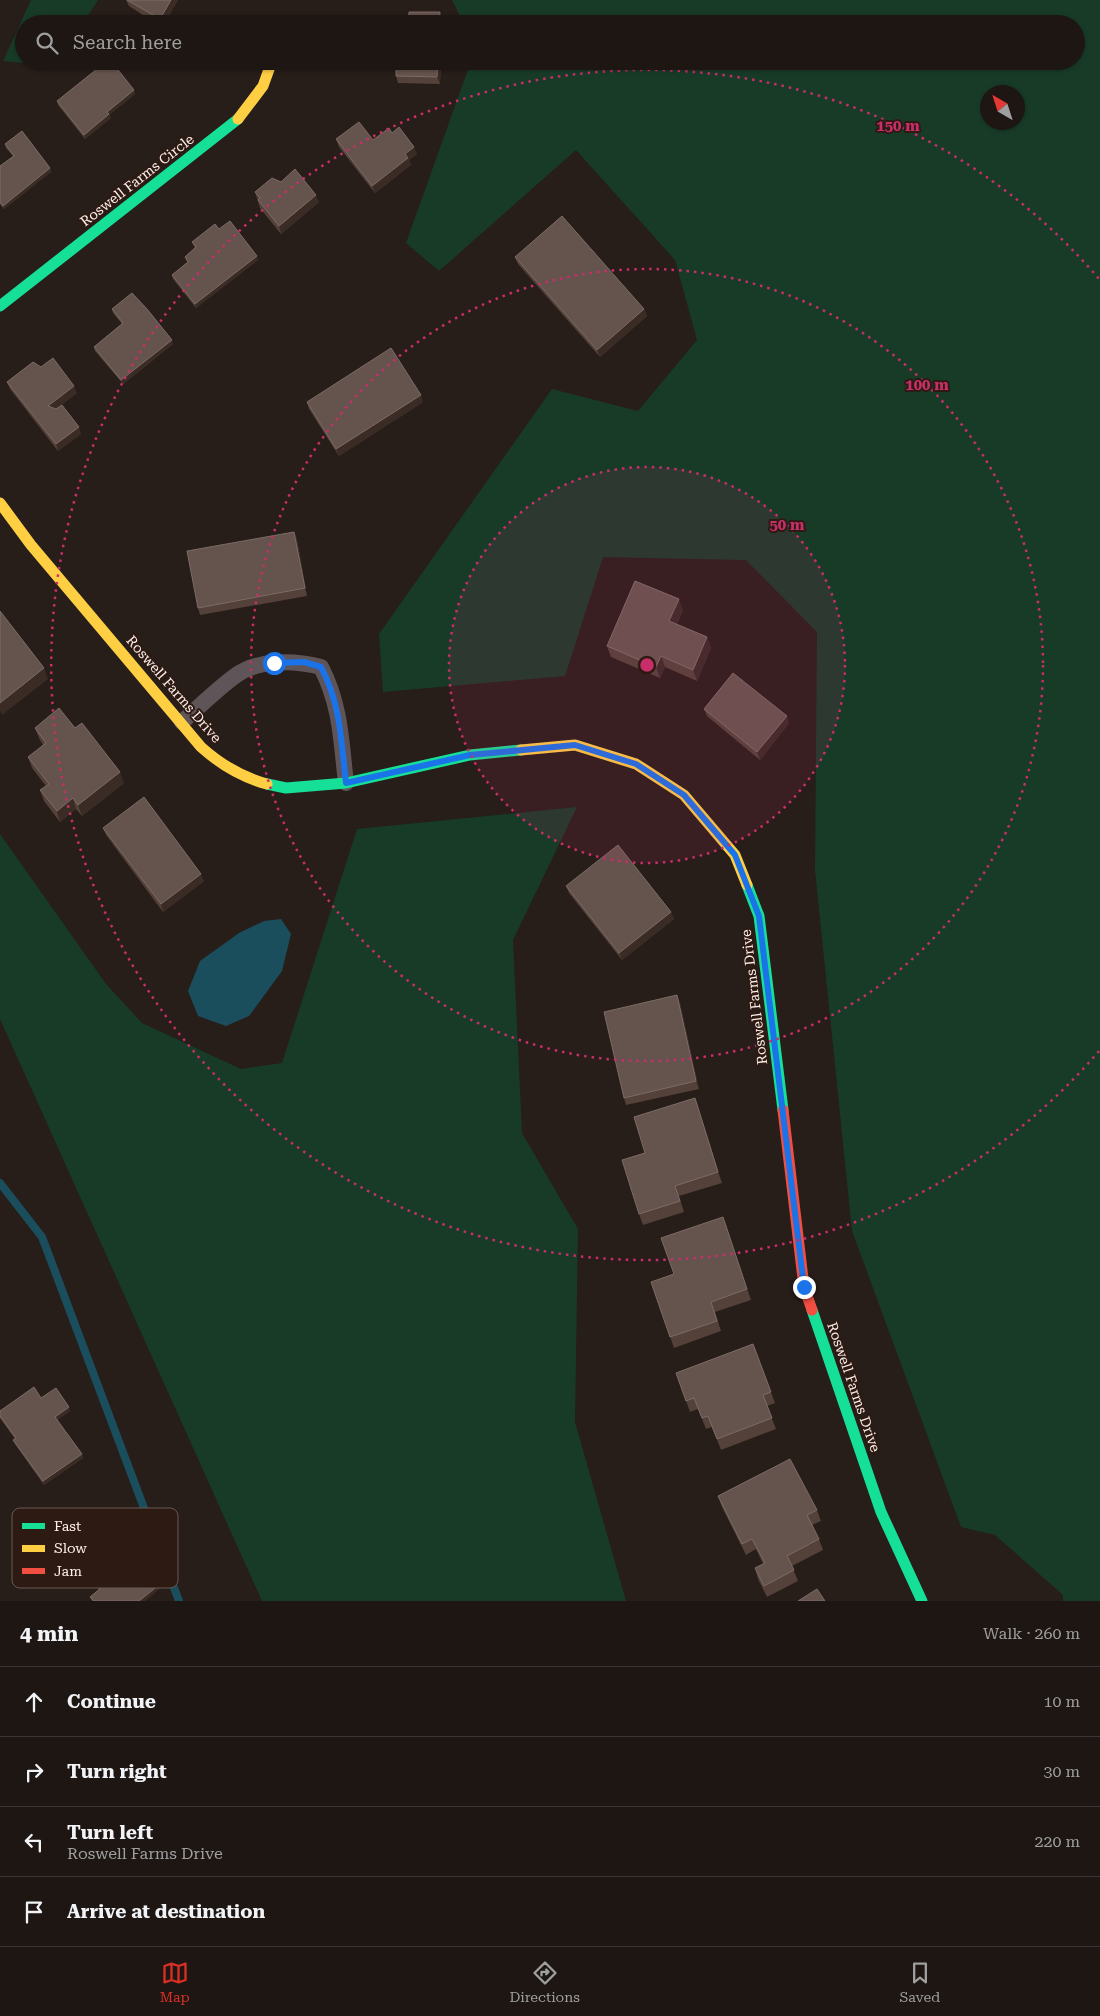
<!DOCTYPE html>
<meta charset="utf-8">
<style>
:root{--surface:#1d1613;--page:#251f1c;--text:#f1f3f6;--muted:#a09fa0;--line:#3b3533;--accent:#d93025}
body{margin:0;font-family:"Roboto Serif",serif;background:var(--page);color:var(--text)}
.compass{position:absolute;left:980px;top:85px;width:45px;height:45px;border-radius:50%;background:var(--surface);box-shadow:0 1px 4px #0004;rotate:321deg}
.stop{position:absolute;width:15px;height:15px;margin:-11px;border:4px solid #1a73e8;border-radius:50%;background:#fff}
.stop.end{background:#1a73e8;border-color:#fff;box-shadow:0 1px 5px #0008}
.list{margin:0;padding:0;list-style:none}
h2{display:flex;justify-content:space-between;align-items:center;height:65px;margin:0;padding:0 20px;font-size:21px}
h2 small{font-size:16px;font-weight:400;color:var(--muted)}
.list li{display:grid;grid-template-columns:32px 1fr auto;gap:15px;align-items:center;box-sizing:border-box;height:70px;padding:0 20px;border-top:1px solid var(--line)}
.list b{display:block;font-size:19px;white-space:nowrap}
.list p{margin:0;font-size:16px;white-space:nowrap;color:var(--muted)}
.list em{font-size:16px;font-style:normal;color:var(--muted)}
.icon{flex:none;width:28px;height:28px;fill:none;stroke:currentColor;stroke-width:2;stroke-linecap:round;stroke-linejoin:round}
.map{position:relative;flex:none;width:1100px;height:1601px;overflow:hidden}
.search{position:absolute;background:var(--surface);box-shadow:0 1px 4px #0004;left:15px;right:15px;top:15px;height:55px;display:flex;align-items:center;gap:12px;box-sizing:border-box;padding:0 18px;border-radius:28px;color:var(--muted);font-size:19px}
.sheet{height:345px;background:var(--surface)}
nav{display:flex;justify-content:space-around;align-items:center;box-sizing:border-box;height:70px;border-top:1px solid var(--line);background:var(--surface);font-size:14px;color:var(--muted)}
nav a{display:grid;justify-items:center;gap:2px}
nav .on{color:var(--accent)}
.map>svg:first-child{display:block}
.green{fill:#183b28;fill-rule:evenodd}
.water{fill:#1a4e5c}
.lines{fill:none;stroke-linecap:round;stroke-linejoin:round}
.stream{stroke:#1a4e5c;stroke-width:8}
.lane{stroke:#5f5457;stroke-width:16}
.fast{stroke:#16e098;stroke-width:11}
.slow{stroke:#ffcf43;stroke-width:11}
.jam{stroke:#f24e42;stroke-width:11}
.wall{fill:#53413a}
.shaded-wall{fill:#3a2b25}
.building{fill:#65544d;stroke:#7d6c66}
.route{stroke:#1a73e8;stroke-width:6}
.ring{fill:none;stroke:#c82e69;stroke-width:2.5;stroke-dasharray:2.5 5}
.labels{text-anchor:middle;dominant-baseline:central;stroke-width:4;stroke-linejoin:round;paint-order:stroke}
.street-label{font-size:14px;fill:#fdefea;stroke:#2d1a13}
.key{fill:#2d1a13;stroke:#6b5a54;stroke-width:1}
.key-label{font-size:14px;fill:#fdefea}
.centre{fill:#c82e69;stroke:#2d1a13;stroke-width:2.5}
.ring-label{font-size:15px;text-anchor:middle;font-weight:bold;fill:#c82e69;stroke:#2d1a13;stroke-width:4;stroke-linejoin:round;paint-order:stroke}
</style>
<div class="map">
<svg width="1100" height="1601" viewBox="0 0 1100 1601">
<rect width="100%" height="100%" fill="#271d19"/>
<!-- green -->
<g class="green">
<polygon points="31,0 98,0 89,14 79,24 24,24 24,61 41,61 39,64 3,61"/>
<path d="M452 0H1100V1601H1063V1595L995 1535 961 1527 852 1231 815 870 817 632 746 560 603 557 565 676 383 692 379 634 552 389 638 411 697 340 675 260 576 150 439 271 406 243 471 61H1076V24H464ZM1018 92V122H988V92Z"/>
<polygon points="577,807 513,940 522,1133 578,1229 575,1422 626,1601 262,1601 0,1019 0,834 106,984 142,1023 241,1069 282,1063 357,829"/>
</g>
<!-- water -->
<polygon class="water" points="281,919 291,934 282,971 249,1016 226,1026 198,1016 188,991 200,961 239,933 264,921"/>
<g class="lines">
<!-- stream -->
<polyline class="stream" points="0,1183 42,1237 179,1601"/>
<!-- lane -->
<path class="lane" d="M182 722C199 707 216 690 235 676 258 659 294 660 321 667 341 706 341 741 346 783"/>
<!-- fast -->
<g class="fast">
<polyline points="0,306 238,119"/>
<polyline points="267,784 286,788 346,783 470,755 521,750"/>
<polyline points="747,885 759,916 783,1110"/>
<polyline points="812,1310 881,1512 922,1601"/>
</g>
<!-- slow -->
<g class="slow">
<polyline points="238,119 263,86 272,61"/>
<path d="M0 503 31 545 201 747C220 764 241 777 267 784"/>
<polyline points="521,750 575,745 636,764 684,795 735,855 747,885"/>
</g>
<!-- jam -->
<polyline class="jam" points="783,1110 804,1287 812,1310"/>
</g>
<!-- wall -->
<g class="wall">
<polygon points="126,0 178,0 164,24 157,24 129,6"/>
<polygon points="396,61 441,61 440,84 398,83 396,76"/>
<polygon points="134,90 135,94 109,115 111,118 85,139 58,105 57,101"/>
<polygon points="392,133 417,154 409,160 411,165 375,193 339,147 336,139 373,140"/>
<polygon points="5,144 50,168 51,172 4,209 0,204 0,166 13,156 6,148"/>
<polygon points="255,192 319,202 281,234 260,208"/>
<polygon points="219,229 258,260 196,308 173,279 172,275 188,262 185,257 195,248 192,242"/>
<polygon points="515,257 644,309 647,316 600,357 518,264"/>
<polygon points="112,309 173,344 123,384 95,351 94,347 122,324 113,313"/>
<polygon points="7,382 77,393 57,408 81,434 58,451 10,389"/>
<polygon points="307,402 423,402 339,456 309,409"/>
<polygon points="294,532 297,539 307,596 200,615 198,608"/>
<polygon points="683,610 677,624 707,637 711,648 697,681 665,667 660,678 611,657 607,646"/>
<polygon points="704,709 789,723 760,760 707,716"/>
<polygon points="35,728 75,728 124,783 82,816 76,809 60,822 44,801 40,790 46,786 32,768 28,757 43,745 39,738"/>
<polygon points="103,828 204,881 163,912 106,835"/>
<polygon points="566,886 671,912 674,919 622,960 569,893"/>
<polygon points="677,995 680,1003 699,1089 626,1105 624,1098"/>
<polygon points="695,1098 722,1183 679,1196 684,1212 643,1225 639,1214 645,1153"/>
<polygon points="723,1217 751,1300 715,1312 721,1331 674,1348 651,1282 674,1274"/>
<polygon points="753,1344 775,1403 767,1406 776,1429 721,1450 712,1427 706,1429 698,1409 690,1412 676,1373"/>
<polygon points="41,1398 70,1411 57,1420 82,1454 83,1458 44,1485 15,1444 13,1440 15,1439 0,1418 0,1411"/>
<polygon points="718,1496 817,1510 821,1521 812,1525 819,1539 823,1550 792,1566 798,1581 767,1597 758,1579 755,1568 763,1564 756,1549 746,1555 722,1507"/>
<polygon points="83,1568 161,1587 145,1601 92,1601 90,1597 99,1589 85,1571"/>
</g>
<!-- shaded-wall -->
<g class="shaded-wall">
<polygon points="171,0 178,0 164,24 161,24 160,19"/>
<polygon points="440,12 442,19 442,24 439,24"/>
<polygon points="438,61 441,61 440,84 437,77"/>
<polygon points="134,90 135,94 109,115 111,118 85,139 84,135 107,112"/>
<polygon points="414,147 417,154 409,160 411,165 375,193 372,186 405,154"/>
<polygon points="50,168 51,172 4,209 3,206"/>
<polygon points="316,195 319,202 281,234 279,226"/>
<polygon points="257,256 258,260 196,308 195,304"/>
<polygon points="644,309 647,316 600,357 597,350"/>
<polygon points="172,340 173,344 123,384 121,380"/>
<polygon points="74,386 77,393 51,413 48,406"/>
<polygon points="421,395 423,402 339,456 336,449"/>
<polygon points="79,427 81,434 58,451 56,444"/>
<polygon points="294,532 297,539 307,596 305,588"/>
<polygon points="679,599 683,610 673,632 669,621"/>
<polygon points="707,637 711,648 697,681 693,670"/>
<polygon points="661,656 665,667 660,678 656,667"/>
<polygon points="44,668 48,679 2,715 0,710 0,703"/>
<polygon points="787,716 789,723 760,760 757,752"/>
<polygon points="120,772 124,783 82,816 78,805"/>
<polygon points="73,798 76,809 60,822 57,811"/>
<polygon points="201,874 204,881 163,912 161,904"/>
<polygon points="671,912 674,919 622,960 619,953"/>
<polygon points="677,995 680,1003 699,1089 696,1081"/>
<polygon points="695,1098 699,1109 722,1183 718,1172"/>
<polygon points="69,1407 70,1411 57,1420 55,1417"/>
<polygon points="82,1454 83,1458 44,1485 43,1481"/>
<polygon points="160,1584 161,1587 145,1601 139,1601"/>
</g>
<!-- building -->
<g class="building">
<polygon points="127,0 171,0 160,19"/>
<polygon points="409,12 440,12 439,24 408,24"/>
<polygon points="107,61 111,61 134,90 107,112 109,114 84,135 57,101"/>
<polygon points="396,61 438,61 437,77 396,76"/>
<polygon points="359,122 373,140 389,128 392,133 399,127 414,147 405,154 408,158 372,186 336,139"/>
<polygon points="22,131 50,168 3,206 0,202 0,166 14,156 5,144"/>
<polygon points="295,169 316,195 279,226 258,200 260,198 255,192 272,178 281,182"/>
<polygon points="562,216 644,309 597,350 515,257"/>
<polygon points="230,221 257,256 195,304 172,275 188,262 185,257 196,247 192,242 215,224 219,229"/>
<polygon points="132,293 147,309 172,340 121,380 94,347 123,323 112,309"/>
<polygon points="391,348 421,395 336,449 307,402"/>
<polygon points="53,358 74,386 48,406 56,409 62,405 79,427 56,444 7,382 33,362 41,367"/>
<polygon points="294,532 305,588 198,608 187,551"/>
<polygon points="635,581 679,599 669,621 707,637 693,670 661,656 656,667 607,646"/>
<polygon points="0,611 44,668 0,703"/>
<polygon points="733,673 787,716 757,752 704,709"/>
<polygon points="59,708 75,728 82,723 120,772 78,805 73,798 57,811 40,790 49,784 28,757 46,743 35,728"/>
<polygon points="144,797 201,874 161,904 103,828"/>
<polygon points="618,845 671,912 619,953 566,886"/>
<polygon points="677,995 696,1081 624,1098 604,1012"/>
<polygon points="695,1098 718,1172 675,1186 680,1201 639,1214 622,1160 645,1153 634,1117"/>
<polygon points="723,1217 747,1289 711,1302 717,1321 670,1337 651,1282 674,1274 661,1238"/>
<polygon points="753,1344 771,1392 763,1395 772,1418 717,1439 708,1416 702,1418 694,1398 686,1401 676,1373"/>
<polygon points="34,1387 41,1398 56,1388 69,1407 55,1417 82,1454 43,1481 13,1440 16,1438 0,1416 0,1411"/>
<polygon points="790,1459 817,1510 807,1515 819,1539 787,1556 794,1570 764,1586 755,1568 765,1563 752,1539 742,1544 718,1496"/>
<polygon points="121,1537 160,1584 139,1601 94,1601 90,1597 100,1589 83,1568"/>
<polygon points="817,1589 825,1601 798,1601"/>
</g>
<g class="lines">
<!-- route -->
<path class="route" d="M274 663 304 662 321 667C341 705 341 741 346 783L470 755 575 745 636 764 684 795 735 855 759 916 804 1287"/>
</g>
<!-- distance rings -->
<circle cx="647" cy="665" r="198" fill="#c82e69" fill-opacity=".12"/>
<g class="ring">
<circle cx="647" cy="665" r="198"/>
<circle cx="647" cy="665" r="396"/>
<path d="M1099 1051A595 595 0 1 1 1099 279"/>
</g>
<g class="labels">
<!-- street labels -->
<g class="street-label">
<text transform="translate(137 180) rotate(-38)">Roswell Farms Circle</text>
<text transform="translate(174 689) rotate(49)">Roswell Farms Drive</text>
<text transform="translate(754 997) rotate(-97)">Roswell Farms Drive</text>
<text transform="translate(854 1387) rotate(71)">Roswell Farms Drive</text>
</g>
</g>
<!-- legend -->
<rect x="12" y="1508" width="166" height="80" rx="8" class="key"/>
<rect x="22" y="1523" width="23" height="6" fill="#16e098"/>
<rect x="22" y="1545" width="23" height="7" fill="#ffcf43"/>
<rect x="22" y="1568" width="23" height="6" fill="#f24e42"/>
<g class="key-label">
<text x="54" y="1531">Fast</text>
<text x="54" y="1553">Slow</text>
<text x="54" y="1576">Jam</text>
</g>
<circle cx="647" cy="665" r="8" class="centre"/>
<g class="ring-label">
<text x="898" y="131">150 m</text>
<text x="927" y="390">100 m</text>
<text x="787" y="530">50 m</text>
</g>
</svg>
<svg class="compass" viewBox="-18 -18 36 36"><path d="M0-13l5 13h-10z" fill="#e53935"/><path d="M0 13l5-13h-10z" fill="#a09fa0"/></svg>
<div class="stop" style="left:274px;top:663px"></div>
<div class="stop end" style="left:804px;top:1287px"></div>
<div class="search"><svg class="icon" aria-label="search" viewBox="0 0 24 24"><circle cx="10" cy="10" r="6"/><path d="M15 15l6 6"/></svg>Search here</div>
</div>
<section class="sheet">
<h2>4 min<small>Walk · 260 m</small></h2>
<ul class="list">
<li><svg class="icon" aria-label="ahead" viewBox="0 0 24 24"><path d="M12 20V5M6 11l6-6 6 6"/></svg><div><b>Continue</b></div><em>10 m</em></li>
<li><svg class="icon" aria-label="right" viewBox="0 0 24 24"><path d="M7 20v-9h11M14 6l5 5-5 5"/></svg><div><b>Turn right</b></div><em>30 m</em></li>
<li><svg class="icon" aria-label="left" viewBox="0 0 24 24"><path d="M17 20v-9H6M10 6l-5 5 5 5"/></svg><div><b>Turn left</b><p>Roswell Farms Drive</p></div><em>220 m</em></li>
<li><svg class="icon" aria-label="arrive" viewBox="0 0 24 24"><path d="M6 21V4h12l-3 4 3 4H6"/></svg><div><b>Arrive at destination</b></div></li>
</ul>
</section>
<nav>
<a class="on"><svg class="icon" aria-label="map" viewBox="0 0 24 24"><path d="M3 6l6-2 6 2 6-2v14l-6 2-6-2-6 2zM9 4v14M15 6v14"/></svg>Map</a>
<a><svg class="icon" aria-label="directions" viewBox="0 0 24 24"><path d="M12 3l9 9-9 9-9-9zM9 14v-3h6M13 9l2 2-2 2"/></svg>Directions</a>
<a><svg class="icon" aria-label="saved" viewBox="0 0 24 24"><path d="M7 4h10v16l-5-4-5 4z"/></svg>Saved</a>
</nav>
